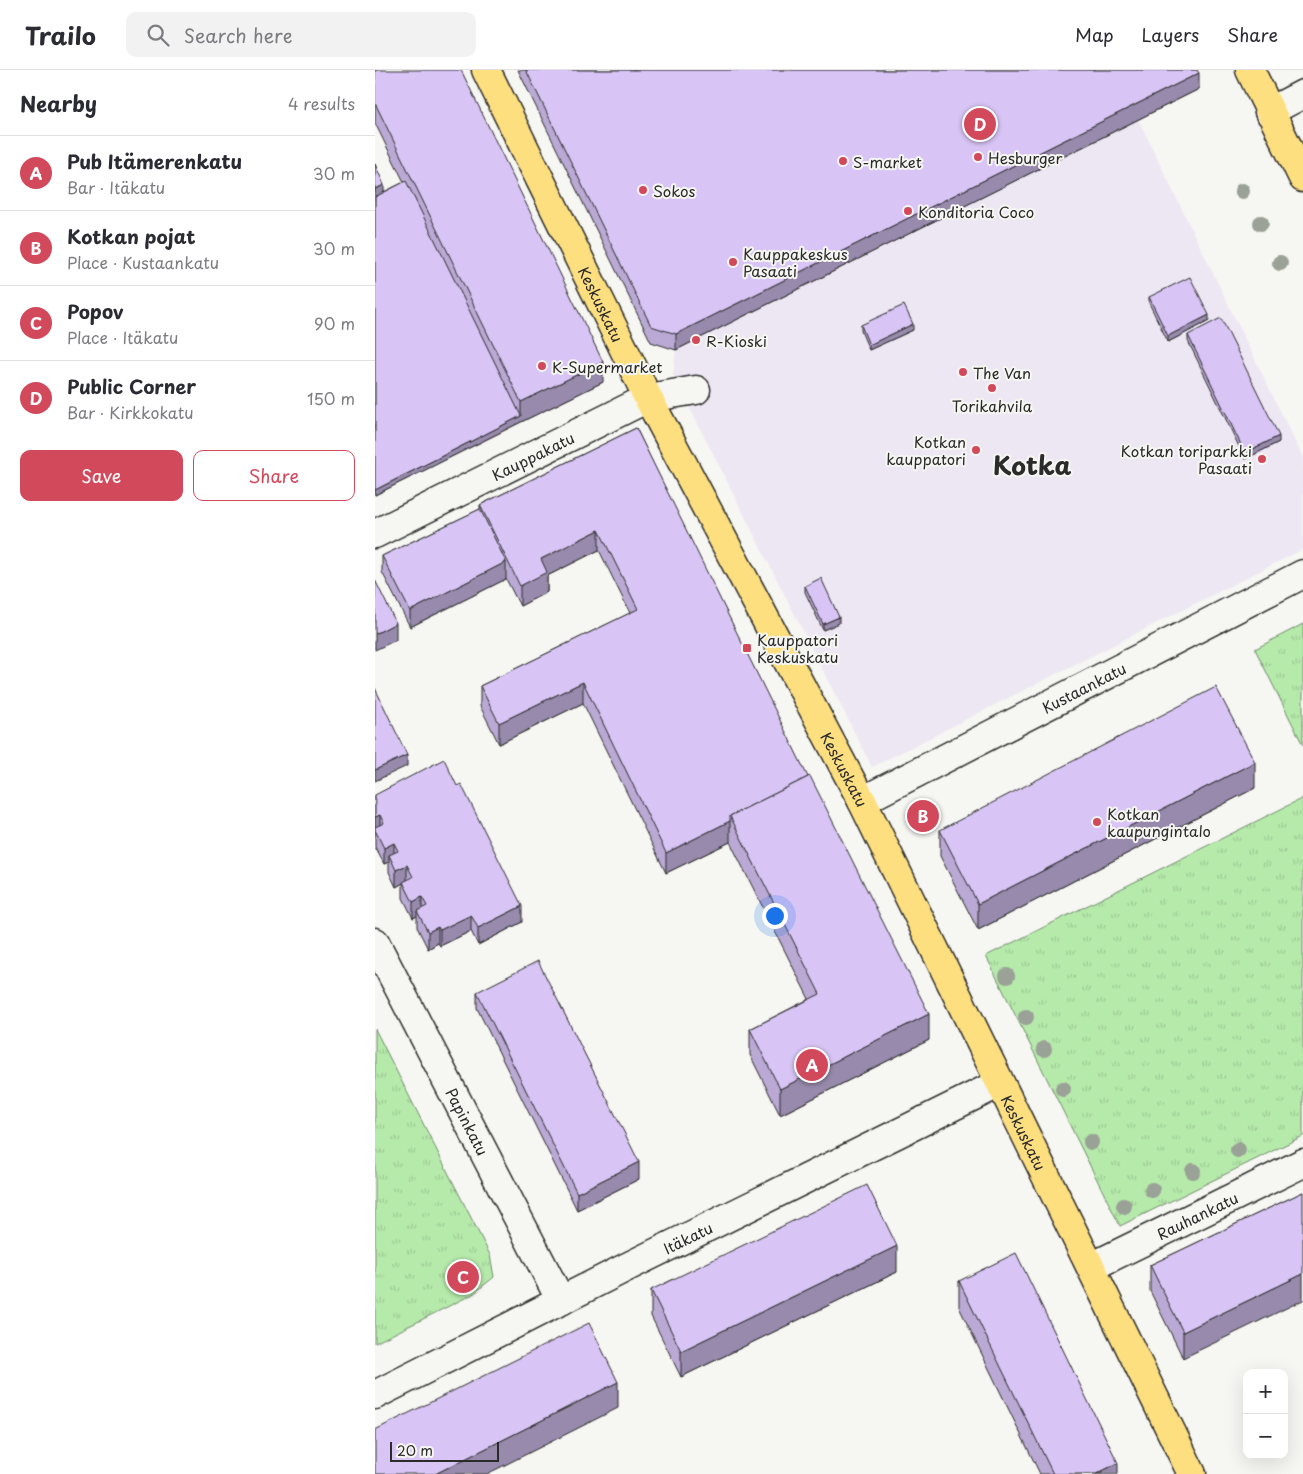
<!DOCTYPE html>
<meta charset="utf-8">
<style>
:root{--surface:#fff;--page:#f2f2f3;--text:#2b2b33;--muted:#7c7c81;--line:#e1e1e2;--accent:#d1495b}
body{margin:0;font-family:"Playpen Sans",sans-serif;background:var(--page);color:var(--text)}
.controls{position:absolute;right:15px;bottom:15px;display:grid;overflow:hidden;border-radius:10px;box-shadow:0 5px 20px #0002}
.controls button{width:45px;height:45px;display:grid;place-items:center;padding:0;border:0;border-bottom:1px solid var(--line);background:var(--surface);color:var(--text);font:25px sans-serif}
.scale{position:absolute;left:15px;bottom:12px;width:109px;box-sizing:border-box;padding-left:5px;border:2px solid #2b2b2b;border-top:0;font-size:14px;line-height:18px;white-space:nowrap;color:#2b2b2b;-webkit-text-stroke:4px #f6f6f2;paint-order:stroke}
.you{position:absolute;left:399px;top:845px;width:18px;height:18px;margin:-12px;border:4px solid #fff;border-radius:50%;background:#1a73e8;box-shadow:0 0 0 8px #1a73e833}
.badge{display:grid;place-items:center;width:32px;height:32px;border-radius:50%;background:var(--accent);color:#fff;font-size:16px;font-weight:700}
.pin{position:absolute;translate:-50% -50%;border:2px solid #fff;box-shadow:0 1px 5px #0006}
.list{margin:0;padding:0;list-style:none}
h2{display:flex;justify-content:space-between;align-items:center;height:65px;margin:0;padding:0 20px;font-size:21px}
h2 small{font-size:16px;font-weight:400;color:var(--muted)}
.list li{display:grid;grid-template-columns:32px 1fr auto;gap:15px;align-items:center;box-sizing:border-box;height:75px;padding:0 20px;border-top:1px solid var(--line)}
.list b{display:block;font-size:19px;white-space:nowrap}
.list p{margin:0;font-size:16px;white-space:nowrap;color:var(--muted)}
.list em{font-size:16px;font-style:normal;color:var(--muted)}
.actions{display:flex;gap:10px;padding:15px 20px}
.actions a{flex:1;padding:11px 0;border:1px solid var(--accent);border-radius:10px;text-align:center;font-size:18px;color:var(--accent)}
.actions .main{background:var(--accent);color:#fff}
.icon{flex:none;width:28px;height:28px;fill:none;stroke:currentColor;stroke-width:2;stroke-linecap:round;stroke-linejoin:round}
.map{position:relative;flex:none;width:928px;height:1404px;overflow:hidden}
header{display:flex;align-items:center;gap:30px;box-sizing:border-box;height:70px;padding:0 25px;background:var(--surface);border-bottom:1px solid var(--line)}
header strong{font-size:24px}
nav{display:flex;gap:28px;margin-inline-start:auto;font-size:18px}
.search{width:350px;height:45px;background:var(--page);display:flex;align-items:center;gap:12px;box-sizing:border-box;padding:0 18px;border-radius:10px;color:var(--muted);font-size:19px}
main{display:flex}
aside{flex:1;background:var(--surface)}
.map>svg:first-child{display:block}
.built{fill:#ede7f3}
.park{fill:url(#park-tufts);stroke:#708a6b}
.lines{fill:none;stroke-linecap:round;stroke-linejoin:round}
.minor-casing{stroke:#2b2b2b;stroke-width:31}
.major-casing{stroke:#2b2b2b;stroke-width:31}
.minor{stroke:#f6f6f2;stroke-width:28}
.major{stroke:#fedf80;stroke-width:28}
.tree{fill:#9aa196}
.wall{fill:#baa9d4;stroke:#2b2b2b}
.shaded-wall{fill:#978aac;stroke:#2b2b2b}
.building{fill:#d8c5f6;stroke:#2b2b2b}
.poi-dot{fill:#d1495b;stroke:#f6f6f2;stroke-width:2}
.labels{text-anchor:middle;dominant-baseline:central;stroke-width:4;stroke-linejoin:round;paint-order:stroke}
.poi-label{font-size:15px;fill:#2b2b2b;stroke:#f6f6f2;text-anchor:start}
.street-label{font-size:15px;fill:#2b2b2b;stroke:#f6f6f2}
.town-label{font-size:25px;font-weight:bold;fill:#2b2b2b;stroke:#f6f6f2}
</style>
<header>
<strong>Trailo</strong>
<div class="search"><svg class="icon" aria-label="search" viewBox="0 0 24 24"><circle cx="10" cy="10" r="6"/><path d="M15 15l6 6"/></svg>Search here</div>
<nav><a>Map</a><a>Layers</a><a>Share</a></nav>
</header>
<main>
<aside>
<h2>Nearby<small>4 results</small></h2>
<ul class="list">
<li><span class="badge">A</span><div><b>Pub Itämerenkatu</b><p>Bar · Itäkatu</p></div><em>30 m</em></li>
<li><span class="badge">B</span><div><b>Kotkan pojat</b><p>Place · Kustaankatu</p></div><em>30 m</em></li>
<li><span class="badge">C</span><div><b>Popov</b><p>Place · Itäkatu</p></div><em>90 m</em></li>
<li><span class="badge">D</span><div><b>Public Corner</b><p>Bar · Kirkkokatu</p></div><em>150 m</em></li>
</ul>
<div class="actions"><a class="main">Save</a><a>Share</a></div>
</aside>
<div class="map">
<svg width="928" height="1404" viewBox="0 0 928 1404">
<defs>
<pattern id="park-tufts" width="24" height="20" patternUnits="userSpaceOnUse" patternTransform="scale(1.25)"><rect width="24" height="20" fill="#b6eaab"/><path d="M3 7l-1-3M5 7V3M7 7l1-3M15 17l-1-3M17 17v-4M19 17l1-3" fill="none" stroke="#9dc993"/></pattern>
</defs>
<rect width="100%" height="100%" fill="#f6f6f2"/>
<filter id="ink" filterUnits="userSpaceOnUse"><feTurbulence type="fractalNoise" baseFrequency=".02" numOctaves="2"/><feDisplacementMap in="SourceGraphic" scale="10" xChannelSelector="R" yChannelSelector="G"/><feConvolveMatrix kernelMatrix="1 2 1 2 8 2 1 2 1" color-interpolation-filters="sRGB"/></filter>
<g filter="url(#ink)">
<!-- built -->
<polygon class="built" points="763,49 928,388 928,479 497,697 298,305 301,280"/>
<!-- park -->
<g class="park">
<polygon points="928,554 928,675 880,579"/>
<polygon points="928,728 928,1066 745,1156 611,886"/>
<polygon points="0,959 115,1185 119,1207 98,1224 0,1273"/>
</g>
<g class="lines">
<defs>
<g id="minor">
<polyline points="894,42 928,24"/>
<path id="s1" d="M0 464 273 328 321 320"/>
<path id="s2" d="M487 731 928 504"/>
<path id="s3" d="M0 872 186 1231"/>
<path id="s4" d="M716 1197 928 1093"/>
<path id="s5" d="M0 1325 256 1195 625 1013"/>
</g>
<g id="major">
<path id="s6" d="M111 0 273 328 487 731 817 1404"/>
<polyline points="875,0 928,108"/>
</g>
</defs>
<!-- minor casing -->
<use href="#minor" class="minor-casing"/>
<!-- major casing -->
<use href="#major" class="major-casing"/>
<!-- minor -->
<use href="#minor" class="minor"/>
<!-- major -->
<use href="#major" class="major"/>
</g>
<!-- trees -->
<g class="tree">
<circle cx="867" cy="121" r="8"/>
<circle cx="886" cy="153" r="8"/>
<circle cx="905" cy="193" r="8"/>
<circle cx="632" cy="906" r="8"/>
<circle cx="651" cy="947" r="8"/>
<circle cx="669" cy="979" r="8"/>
<circle cx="688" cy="1019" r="8"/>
<circle cx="716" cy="1072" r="8"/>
<circle cx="863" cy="1080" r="8"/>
<circle cx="818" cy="1101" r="8"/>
<circle cx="777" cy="1120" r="8"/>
<circle cx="749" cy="1136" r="8"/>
</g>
<!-- wall -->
<g class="wall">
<polygon points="0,0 228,312 146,352 0,425 0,94 9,122 29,112 0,53"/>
<polygon points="143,0 822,0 824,19 301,280 276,272"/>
<polygon points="774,227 834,251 793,272 774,233"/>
<polygon points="486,255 538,260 494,280 486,261"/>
<polygon points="813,265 904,372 870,389 813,271"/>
<polygon points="261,358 554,970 405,1045 375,985 375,959 434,929 355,772 291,803 208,633 124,674 105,636 105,616 255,543 224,480 172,506 172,522 145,536 131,509 35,557 7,502 7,486 105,439 105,435"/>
<polygon points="430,516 464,553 448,560 430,522"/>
<polygon points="880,718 603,860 565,786 565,760"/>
<polygon points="0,725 147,852 103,875 96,861 65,876 63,873 53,879 42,857 42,846 38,848 28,828 28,813 21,817 14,802 14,792 9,794 0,777"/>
<polygon points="102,922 264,1109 202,1140 102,938"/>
<polygon points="928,1122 808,1288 775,1221 775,1195"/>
<polygon points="522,1202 306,1307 276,1246 276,1220"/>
<polygon points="584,1211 743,1404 665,1404 584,1237"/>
</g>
<!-- shaded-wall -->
<g class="shaded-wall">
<polygon points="824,3 824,19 301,280 301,264"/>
<polygon points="9,115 9,126 0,130 0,119"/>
<polygon points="834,245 834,251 793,272 793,266"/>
<polygon points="538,254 538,260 494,280 494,275"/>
<polygon points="228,292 228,312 146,352 0,425 0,420 146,346 146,332"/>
<polygon points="904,366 904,372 870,389 870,383"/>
<polygon points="224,460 224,480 172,506 172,522 145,536 145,516 166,489"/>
<polygon points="131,492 131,509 35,557 35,541"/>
<polygon points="464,547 464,553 448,560 448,554"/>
<polygon points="21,553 21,570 0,580 0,564"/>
<polygon points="208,612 208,633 124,674 124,653"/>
<polygon points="32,685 32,696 0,711 0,700"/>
<polygon points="880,692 880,718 603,860 603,834"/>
<polygon points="5,745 5,761 0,760 0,747"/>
<polygon points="355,751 355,772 291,803 291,783"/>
<polygon points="19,773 19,789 14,785 14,792 9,794 9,778"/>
<polygon points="32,795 32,811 21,817 21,800"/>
<polygon points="47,827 47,844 42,841 42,846 38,848 38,832"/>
<polygon points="147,836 147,852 103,875 103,858"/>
<polygon points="96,845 96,861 65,876 65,860"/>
<polygon points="63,857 63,873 53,879 53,862"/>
<polygon points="554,944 554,970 405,1045 405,1019"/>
<polygon points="264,1092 264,1109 202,1140 202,1123"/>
<polygon points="522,1176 522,1202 306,1307 306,1281"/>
<polygon points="928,1204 928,1230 808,1288 808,1262"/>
<polygon points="243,1312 243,1338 112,1404 60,1404"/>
<polygon points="743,1393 743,1404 721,1404"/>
</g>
<!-- building -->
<g class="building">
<polygon points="0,0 86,0 228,292 146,332 0,33"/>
<polygon points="151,0 822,0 824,3 301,264 276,256"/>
<polygon points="0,94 9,115 0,119"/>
<polygon points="31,111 146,346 0,420 0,127"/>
<polygon points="815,207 834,245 793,266 774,227"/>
<polygon points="529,235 538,254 494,275 486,255"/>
<polygon points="846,248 904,366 870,383 813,265"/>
<polygon points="261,358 433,707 355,746 355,751 291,783 208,612 124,653 105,616 263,539 224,460 166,489 172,502 145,516 105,435"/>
<polygon points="105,439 131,492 35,541 7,486"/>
<polygon points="446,508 464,547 448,554 430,516"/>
<polygon points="0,510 21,553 0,564"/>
<polygon points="841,617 880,692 603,834 565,760"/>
<polygon points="0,618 32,685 0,700"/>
<polygon points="69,689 82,716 86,714 147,836 103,858 96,845 65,860 63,857 53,862 42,841 52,836 47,827 38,832 28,812 38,807 32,795 21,800 14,785 23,781 19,773 9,778 0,760 0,757 9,753 5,745 0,747 0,725"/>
<polygon points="435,706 554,944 405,1019 375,959 445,924 355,746"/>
<polygon points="163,891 264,1092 202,1123 102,922"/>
<polygon points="492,1115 522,1176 306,1281 276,1220"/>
<polygon points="928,1122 928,1204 808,1262 775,1195"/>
<polygon points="641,1183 743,1393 721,1404 678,1404 584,1211"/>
<polygon points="214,1253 243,1312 60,1404 0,1404 0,1360"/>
</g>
</g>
<!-- markers -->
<g class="poi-dot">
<circle cx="603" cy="87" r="5"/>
<circle cx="468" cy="91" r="5"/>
<circle cx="268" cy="120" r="5"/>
<circle cx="533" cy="141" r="5"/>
<circle cx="358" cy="192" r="5"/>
<circle cx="321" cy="270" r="5"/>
<circle cx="167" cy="296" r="5"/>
<circle cx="588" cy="302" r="5"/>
<circle cx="617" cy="318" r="5"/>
<circle cx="601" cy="380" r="5"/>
<circle cx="887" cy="389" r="5"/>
<rect x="367" y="573" width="10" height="10" rx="2.5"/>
<circle cx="722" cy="752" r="5"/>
</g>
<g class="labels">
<!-- poi labels -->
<g class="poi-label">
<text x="613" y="87">Hesburger</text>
<text x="478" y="91">S-market</text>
<text x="278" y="120">Sokos</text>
<text x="543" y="141">Konditoria Coco</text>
<text x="368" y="183">Kauppakeskus<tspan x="368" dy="17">Pasaati</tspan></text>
<text x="331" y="270">R-Kioski</text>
<text x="177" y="296">K-Supermarket</text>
<text x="598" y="302">The Van</text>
<text x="617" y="335" text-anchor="middle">Torikahvila</text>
<text x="591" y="371" text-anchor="end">Kotkan<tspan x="591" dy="17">kauppatori</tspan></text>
<text x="877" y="380" text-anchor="end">Kotkan toriparkki<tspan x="877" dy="17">Pasaati</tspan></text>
<text x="382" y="569">Kauppatori<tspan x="382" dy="17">Keskuskatu</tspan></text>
<text x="732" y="743">Kotkan<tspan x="732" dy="17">kaupungintalo</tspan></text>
</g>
<!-- street labels -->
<g class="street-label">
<text stroke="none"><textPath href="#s6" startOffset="261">Keskuskatu</textPath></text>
<text stroke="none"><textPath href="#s1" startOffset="176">Kauppakatu</textPath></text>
<text stroke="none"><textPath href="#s2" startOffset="249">Kustaankatu</textPath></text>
<text stroke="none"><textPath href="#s6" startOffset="786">Keskuskatu</textPath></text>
<text stroke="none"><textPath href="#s3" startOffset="202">Papinkatu</textPath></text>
<text stroke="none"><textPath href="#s6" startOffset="1191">Keskuskatu</textPath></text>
<text stroke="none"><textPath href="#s4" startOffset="118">Rauhankatu</textPath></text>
<text stroke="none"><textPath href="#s5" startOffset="350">Itäkatu</textPath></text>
</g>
<!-- town labels -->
<g class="town-label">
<text x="657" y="395">Kotka</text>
</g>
</g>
</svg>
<div class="controls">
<button>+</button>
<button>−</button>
</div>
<div class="scale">20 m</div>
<div class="you"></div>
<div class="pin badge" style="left:437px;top:995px">A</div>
<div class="pin badge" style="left:548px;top:746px">B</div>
<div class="pin badge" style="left:88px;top:1207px">C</div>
<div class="pin badge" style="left:605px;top:54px">D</div>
</div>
</main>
